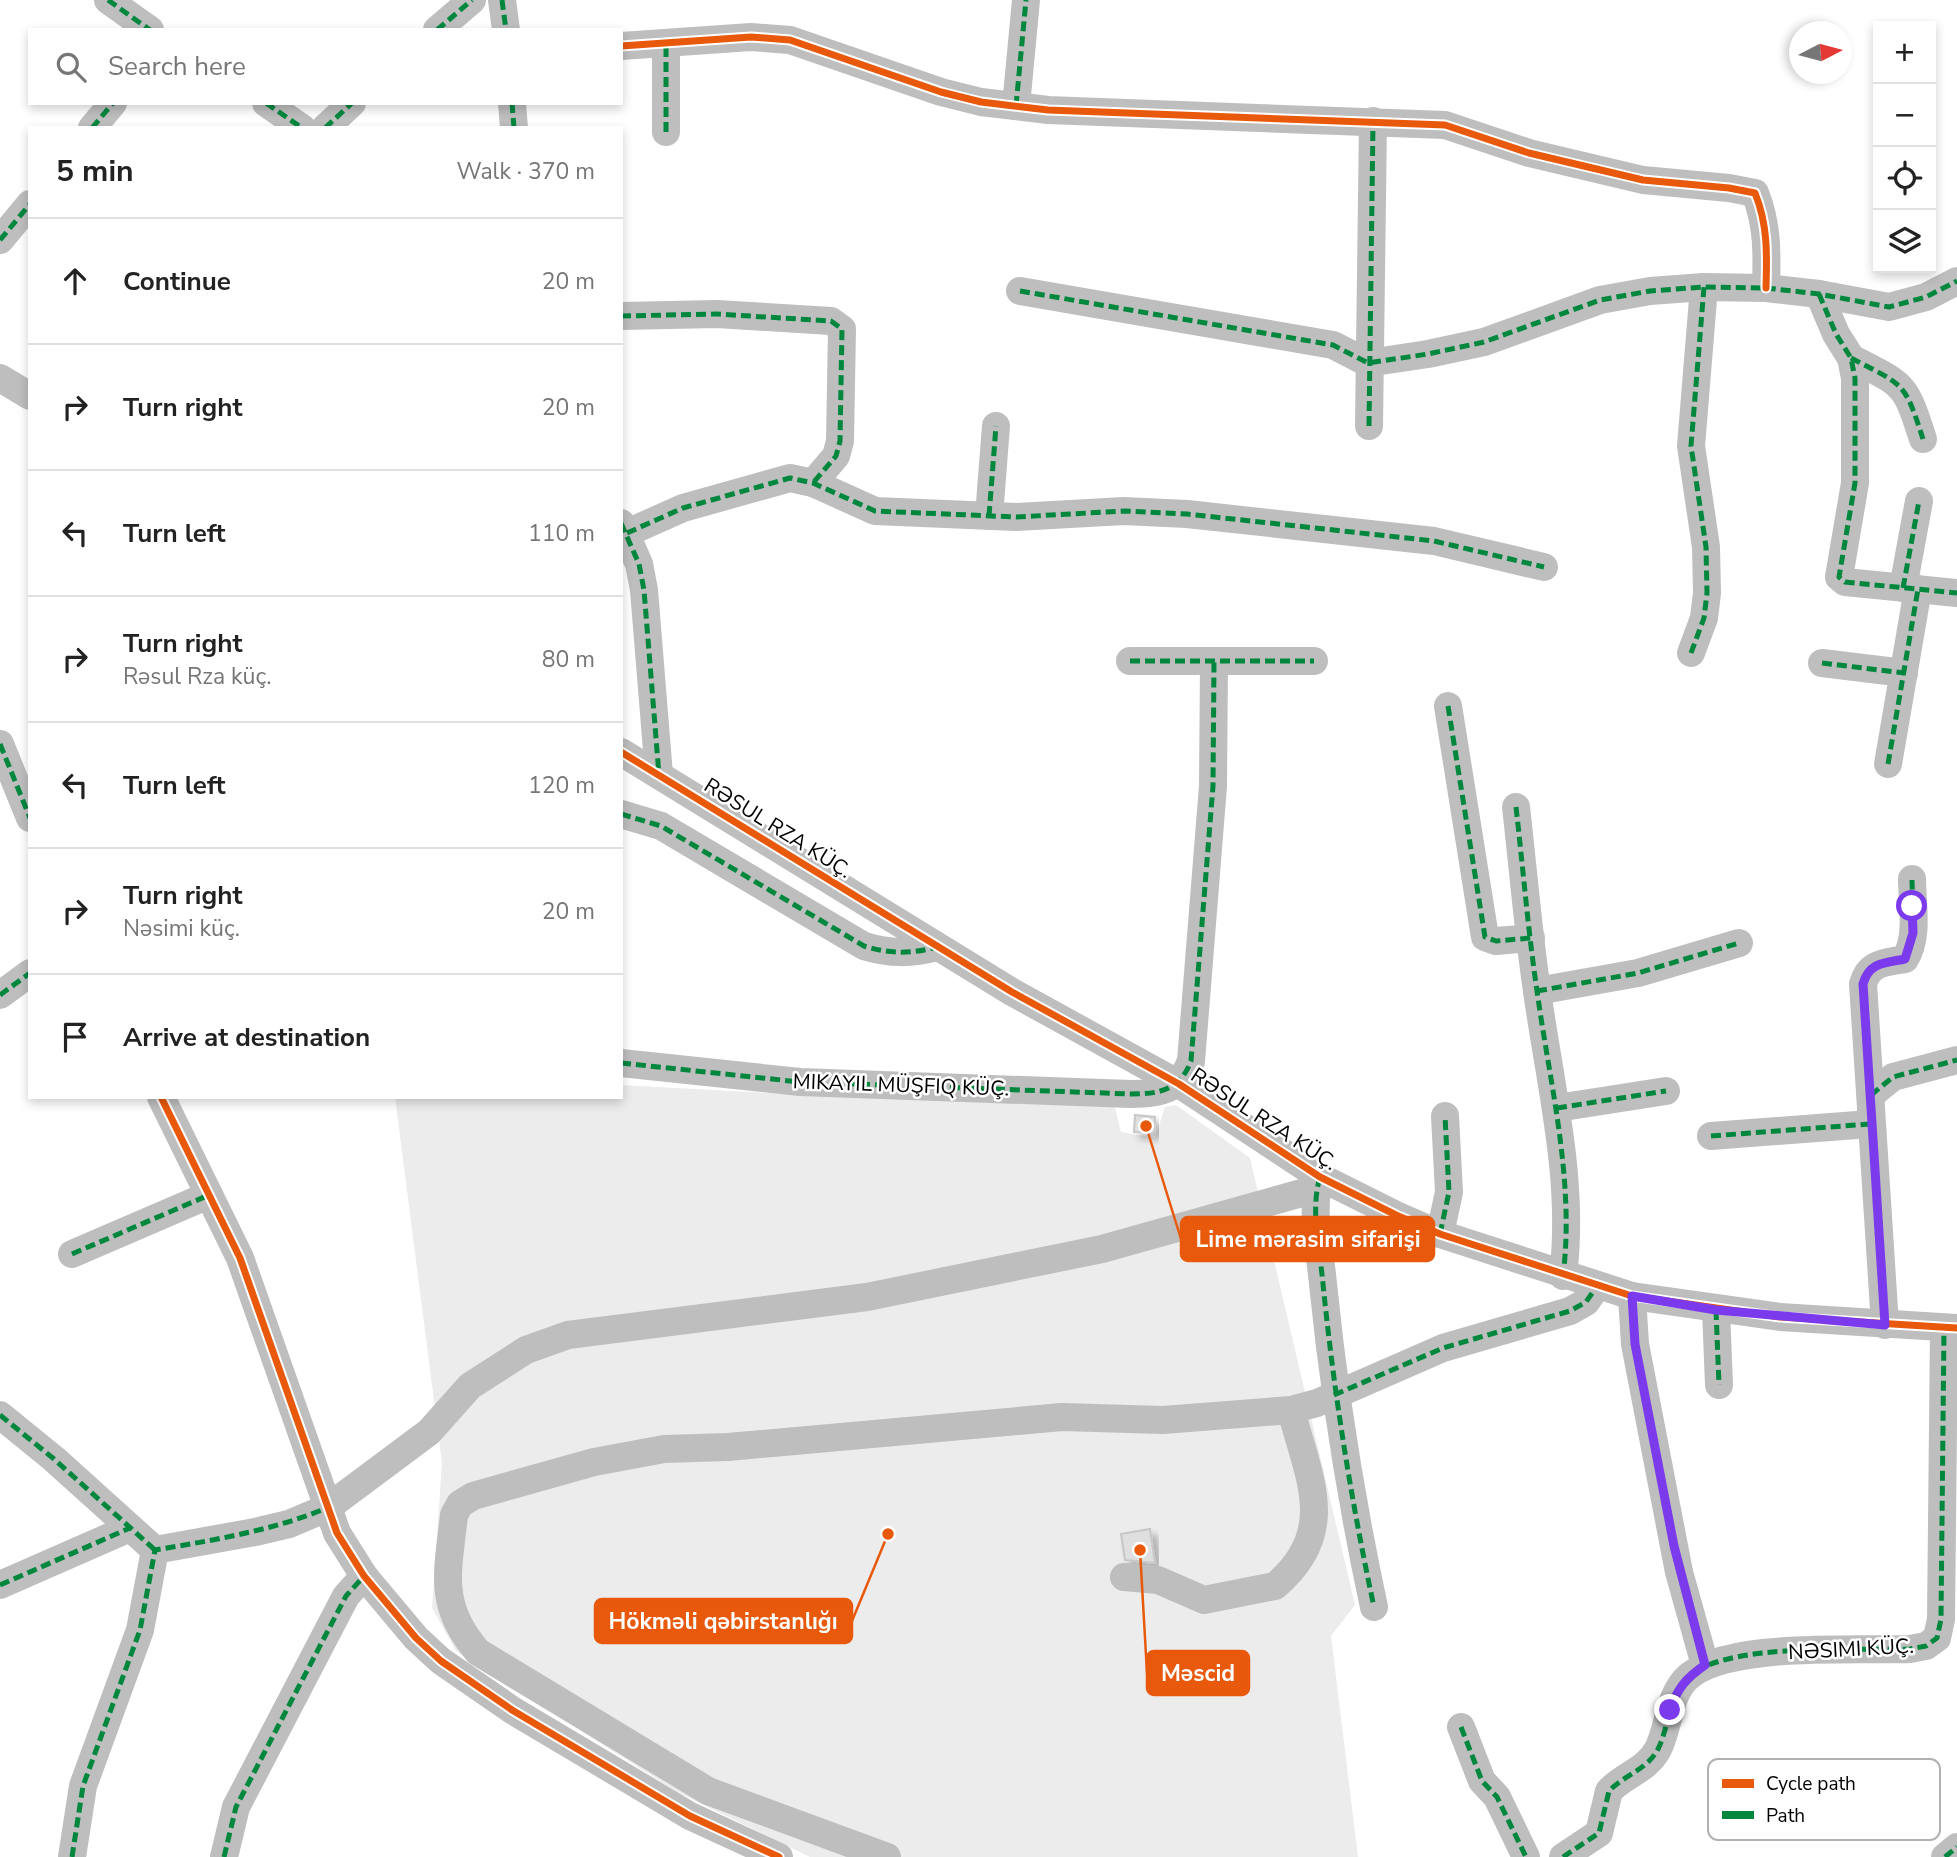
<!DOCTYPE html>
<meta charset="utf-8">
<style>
:root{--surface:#fff;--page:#f2f2f2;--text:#222;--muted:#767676;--line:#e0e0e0}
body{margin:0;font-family:"Nunito Sans",sans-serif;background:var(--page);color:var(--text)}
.controls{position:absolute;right:21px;top:21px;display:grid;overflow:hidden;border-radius:0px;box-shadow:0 4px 10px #0003}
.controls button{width:63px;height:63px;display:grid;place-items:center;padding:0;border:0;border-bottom:2px solid var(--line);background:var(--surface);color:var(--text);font:35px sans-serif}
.compass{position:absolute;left:1789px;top:21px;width:63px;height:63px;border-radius:50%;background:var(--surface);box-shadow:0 4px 10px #0003;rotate:84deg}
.stop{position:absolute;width:21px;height:21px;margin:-16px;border:5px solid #7c3aed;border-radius:50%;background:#fff}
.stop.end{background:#7c3aed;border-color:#fff;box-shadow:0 2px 7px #0008}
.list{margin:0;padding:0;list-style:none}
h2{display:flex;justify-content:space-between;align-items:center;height:91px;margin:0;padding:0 28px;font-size:30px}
h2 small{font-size:23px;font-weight:400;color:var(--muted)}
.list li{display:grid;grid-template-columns:46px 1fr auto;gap:21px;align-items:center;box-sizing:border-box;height:126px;padding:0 28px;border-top:2px solid var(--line)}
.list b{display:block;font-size:26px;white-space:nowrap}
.list p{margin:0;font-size:23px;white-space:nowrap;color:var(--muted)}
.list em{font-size:23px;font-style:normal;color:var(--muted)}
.icon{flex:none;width:38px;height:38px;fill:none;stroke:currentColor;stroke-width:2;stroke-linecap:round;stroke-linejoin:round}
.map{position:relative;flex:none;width:1957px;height:1857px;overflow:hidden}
.search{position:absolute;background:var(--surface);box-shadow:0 4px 10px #0003;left:28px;top:28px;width:595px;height:77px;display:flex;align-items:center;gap:18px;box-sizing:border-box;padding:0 24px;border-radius:0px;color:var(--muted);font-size:26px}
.panel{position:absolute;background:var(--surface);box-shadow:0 4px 10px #0003;left:28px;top:126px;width:595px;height:973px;border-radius:0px}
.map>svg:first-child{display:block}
.green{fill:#ececec}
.building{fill:#dfdfdf;stroke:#c7c7c7;stroke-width:2;filter:url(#shadow)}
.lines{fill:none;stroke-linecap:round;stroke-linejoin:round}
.minor{stroke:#bebebe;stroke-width:28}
.quiet{stroke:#00873e;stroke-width:5;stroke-dasharray:10 5;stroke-linecap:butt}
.cycleway-casing{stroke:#fff;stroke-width:11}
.cycleway{stroke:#e8590c;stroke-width:7}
.route{stroke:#7c3aed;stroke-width:9}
.labels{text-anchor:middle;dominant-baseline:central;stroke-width:5;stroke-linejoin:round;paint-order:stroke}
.street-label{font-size:21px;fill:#000;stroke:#fff}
.key{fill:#fff;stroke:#b2b2b2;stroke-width:2}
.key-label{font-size:19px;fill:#000}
.leader{fill:none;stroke:#e8590c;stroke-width:2.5}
.callout-dot{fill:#e8590c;stroke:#fff;stroke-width:2.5}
.callout{fill:#e8590c;stroke:#e8590c;stroke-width:2.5}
.callout-label{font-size:23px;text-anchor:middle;font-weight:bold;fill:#fff}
</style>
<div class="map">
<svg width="1957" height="1857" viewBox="0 0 1957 1857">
<defs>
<filter id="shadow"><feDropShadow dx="6" dy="6" stdDeviation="3.5" flood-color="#0004"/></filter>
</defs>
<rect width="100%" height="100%" fill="#fff"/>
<!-- green -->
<polygon class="green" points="621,1085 768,1093 1114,1104 1121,1132 1155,1138 1165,1107 1176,1105 1250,1158 1355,1605 1331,1636 1358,1857 810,1857 677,1792 456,1651 432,1608 442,1463 395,1097 621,1097"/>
<!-- building -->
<g class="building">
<polygon points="1135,1115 1155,1117 1154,1133 1134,1132"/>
<polygon points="1150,1529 1155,1563 1125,1560 1121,1534"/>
</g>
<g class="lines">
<!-- minor -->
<g class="minor">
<polyline points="108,0 150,30"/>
<polyline points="502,0 506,30"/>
<polyline points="437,30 472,0"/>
<path d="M621 46 751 37 790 40 941 92 981 102 1048 110 1445 125 1529 153 1643 180 1729 188 1755 193C1768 225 1767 255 1766 288"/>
<polyline points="266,103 302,128"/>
<polyline points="512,103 514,128"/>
<polyline points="1016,106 1026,0"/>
<polyline points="92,128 113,103"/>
<polyline points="325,128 352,103"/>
<polyline points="666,132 666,44"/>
<polyline points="0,240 30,204"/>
<polyline points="1020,291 1333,345 1368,363 1428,354 1484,342 1600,300 1650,291 1704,287 1766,288 1819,294 1889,307 1926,297 1957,281"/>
<polyline points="1819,294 1836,334 1851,358 1855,378 1855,483 1839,577 1845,582 1957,593"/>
<polyline points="621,316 717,314 831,321 842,329 840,441 836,456 813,483"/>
<path d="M1851 358C1904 386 1904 380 1923 439"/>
<polyline points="0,378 30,396"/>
<polyline points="1369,426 1373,121"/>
<polyline points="989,516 996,426"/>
<polyline points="621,523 639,564 644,590 659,775"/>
<polyline points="627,533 683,508 790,478 813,483 875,511 1016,517 1124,511 1187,514 1434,541 1544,567"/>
<polyline points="1903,588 1919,501"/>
<polyline points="1691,653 1704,618 1707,593 1706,547 1691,446 1704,287"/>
<polyline points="1130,661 1314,661"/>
<polyline points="1822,663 1904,673"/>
<polyline points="1448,706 1485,937 1496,941 1531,938"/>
<polyline points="0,744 30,818"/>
<polyline points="621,752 1012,992 1179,1084 1320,1177 1396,1215 1440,1234 1632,1296 1780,1317 1957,1328"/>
<polyline points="1888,764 1918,589"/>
<path d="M1516 807C1523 868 1528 930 1537 991 1550 1085 1575 1181 1563 1276"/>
<path d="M621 814 661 826 864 946C890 954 911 954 937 947"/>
<polyline points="1537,991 1638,973 1739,943"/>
<polyline points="0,995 30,973"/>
<path d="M621 1063 800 1082 1131 1094C1160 1094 1180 1090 1191 1061L1213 786 1214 662"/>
<polyline points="1871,1095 1893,1077 1957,1060"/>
<polyline points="161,1097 240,1258 337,1533 364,1576 416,1638 441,1661 512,1710 690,1816 779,1857"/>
<polyline points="1557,1108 1666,1091"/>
<polyline points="1711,1136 1870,1124"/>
<path d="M1320 1177C1310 1210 1320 1250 1323 1284 1334 1393 1351 1500 1374 1607"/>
<polyline points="1440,1234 1449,1192 1445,1116"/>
<polyline points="72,1254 209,1195"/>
<polyline points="1632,1296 1635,1344 1679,1572 1705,1665"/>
<polyline points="1716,1310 1719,1385"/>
<path d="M1885 1325 1863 984C1869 962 1885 963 1905 959 1919 937 1912 904 1912 879"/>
<polyline points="0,1415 54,1459 155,1550"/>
<path d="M1124 1577 1158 1580 1204 1600 1275 1586C1339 1532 1309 1479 1291 1410"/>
<polyline points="0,1585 130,1528"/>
<polyline points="1461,1727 1482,1781 1497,1797 1526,1857"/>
<polyline points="72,1857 83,1786 140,1630 155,1550 255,1532 289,1524 327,1508 429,1432 470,1386 526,1350 568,1335 867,1297 1102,1249 1316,1189"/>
<polyline points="224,1857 236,1807 346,1596 364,1576"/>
<path d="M887 1857 708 1791 478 1652C437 1605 448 1572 454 1515L460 1504 473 1496 594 1462 664 1449 728 1447 1062 1417 1163 1420 1291 1410 1317 1403 1443 1348 1570 1311 1586 1302 1597 1286"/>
<path d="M1563 1857 1599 1833 1609 1791C1624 1775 1647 1770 1658 1749 1669 1727 1668 1699 1685 1680 1720 1641 1858 1651 1910 1649L1926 1646 1937 1638 1941 1619 1944 1328"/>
<polyline points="1945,1857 1957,1847"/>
</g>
<!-- quiet -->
<g class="quiet">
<polyline points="108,0 150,30"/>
<polyline points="502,0 506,30"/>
<polyline points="437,30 472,0"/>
<polyline points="266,103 302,128"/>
<polyline points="512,103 514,128"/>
<polyline points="1016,106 1026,0"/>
<polyline points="92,128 113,103"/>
<polyline points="325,128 352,103"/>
<polyline points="666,132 666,44"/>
<polyline points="0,240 30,204"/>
<polyline points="1020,291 1333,345 1368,363 1428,354 1484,342 1600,300 1650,291 1704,287 1766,288 1819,294 1889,307 1926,297 1957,281"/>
<polyline points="1819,294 1836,334 1851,358 1855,378 1855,483 1839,577 1845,582 1957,593"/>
<polyline points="621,316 717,314 831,321 842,329 840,441 836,456 813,483"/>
<path d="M1851 358C1904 386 1904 380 1923 439"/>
<polyline points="1369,426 1373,121"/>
<polyline points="989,516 996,426"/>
<polyline points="621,523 639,564 644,590 659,775"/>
<polyline points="627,533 683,508 790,478 813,483 875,511 1016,517 1124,511 1187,514 1434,541 1544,567"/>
<polyline points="1903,588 1919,501"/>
<polyline points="1691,653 1704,618 1707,593 1706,547 1691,446 1704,287"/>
<polyline points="1130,661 1314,661"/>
<polyline points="1822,663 1904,673"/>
<polyline points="1448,706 1485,937 1496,941 1531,938"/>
<polyline points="0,744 30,818"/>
<polyline points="1888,764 1918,589"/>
<path d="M1516 807C1523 868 1528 930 1537 991 1550 1085 1575 1181 1563 1276"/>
<path d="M621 814 661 826 864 946C890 954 911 954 937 947"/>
<polyline points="1537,991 1638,973 1739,943"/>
<polyline points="0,995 30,973"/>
<path d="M621 1063 800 1082 1131 1094C1160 1094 1180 1090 1191 1061L1213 786 1214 662"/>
<polyline points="1871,1095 1893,1077 1957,1060"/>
<polyline points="1557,1108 1666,1091"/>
<polyline points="1711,1136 1870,1124"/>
<path d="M1320 1177C1310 1210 1320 1250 1323 1284 1334 1393 1351 1500 1374 1607"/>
<polyline points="1440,1234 1449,1192 1445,1116"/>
<polyline points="72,1254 209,1195"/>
<polyline points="1632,1296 1635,1344 1679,1572 1705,1665"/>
<polyline points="1716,1310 1719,1385"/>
<path d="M1885 1325 1863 984C1869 962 1885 963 1905 959 1919 937 1912 904 1912 879"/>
<polyline points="1334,1395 1443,1348 1570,1311 1586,1302 1597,1286"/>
<polyline points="0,1415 54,1459 155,1550"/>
<polyline points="0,1585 130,1528"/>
<polyline points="1461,1727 1482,1781 1497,1797 1526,1857"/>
<path d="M72 1857 83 1786 140 1630 155 1550C214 1540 271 1531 327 1508"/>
<polyline points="224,1857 236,1807 346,1596 364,1576"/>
<path d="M1563 1857 1599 1833 1609 1791C1624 1775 1647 1770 1658 1749 1669 1727 1668 1699 1685 1680 1720 1641 1858 1651 1910 1649L1926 1646 1937 1638 1941 1619 1944 1328"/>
<polyline points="1945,1857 1957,1847"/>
</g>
<defs>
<g id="cycleway">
<path d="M621 46 751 37 790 40 941 92 981 102 1048 110 1445 125 1529 153 1643 180 1729 188 1755 193C1768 225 1767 255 1766 288"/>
<polyline points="621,752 1012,992 1179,1084 1320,1177 1396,1215 1440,1234 1632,1296 1780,1317 1957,1328"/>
<polyline points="161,1097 240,1258 337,1533 364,1576 416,1638 441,1661 512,1710 690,1816 779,1857"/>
</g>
</defs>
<!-- cycleway casing -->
<use href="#cycleway" class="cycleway-casing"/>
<!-- cycleway -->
<use href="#cycleway" class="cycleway"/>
</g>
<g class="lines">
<!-- route -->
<path class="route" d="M1670 1710C1677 1689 1686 1678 1705 1665L1674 1546 1635 1344 1632 1296 1716 1310 1885 1325 1863 984C1869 962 1885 963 1905 959L1913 933 1912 906"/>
</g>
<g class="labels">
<!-- street labels -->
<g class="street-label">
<text transform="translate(778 828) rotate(32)">RƏSUL RZA KÜÇ.</text>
<text transform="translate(901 1085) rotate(2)">MIKAYIL MÜŞFIQ KÜÇ.</text>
<text transform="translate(1264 1119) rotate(33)">RƏSUL RZA KÜÇ.</text>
<text transform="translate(1851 1649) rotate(-3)">NƏSIMI KÜÇ.</text>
</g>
</g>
<!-- legend -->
<rect x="1708" y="1759" width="232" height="81" rx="10" class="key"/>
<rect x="1722" y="1779" width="32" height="9" fill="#e8590c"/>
<rect x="1722" y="1811" width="32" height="8" fill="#00873e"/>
<g class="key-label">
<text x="1766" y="1790">Cycle path</text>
<text x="1766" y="1822">Path</text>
</g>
<!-- callouts -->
<path class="leader" d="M1146 1126L1181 1239M888 1534L852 1621M1140 1550L1147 1673"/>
<g class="callout-dot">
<circle cx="1146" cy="1126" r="7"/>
<circle cx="888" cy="1534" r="7"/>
<circle cx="1140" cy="1550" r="7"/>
</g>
<g class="callout">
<rect x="1181" y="1217" width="253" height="44" rx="7"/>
<rect x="595" y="1599" width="257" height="44" rx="7"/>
<rect x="1147" y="1651" width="102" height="44" rx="7"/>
</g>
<g class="callout-label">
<text x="1308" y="1247">Lime mərasim sifarişi</text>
<text x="723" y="1629">Hökməli qəbirstanlığı</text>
<text x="1198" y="1681">Məscid</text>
</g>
</svg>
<div class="controls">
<button>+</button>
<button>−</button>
<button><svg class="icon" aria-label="locate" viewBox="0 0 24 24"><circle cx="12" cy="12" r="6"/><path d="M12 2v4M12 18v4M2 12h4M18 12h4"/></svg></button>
<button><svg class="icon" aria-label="layers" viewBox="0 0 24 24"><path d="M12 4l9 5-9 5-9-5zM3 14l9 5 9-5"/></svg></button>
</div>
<svg class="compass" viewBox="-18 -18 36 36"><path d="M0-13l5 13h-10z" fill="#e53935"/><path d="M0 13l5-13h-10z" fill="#767676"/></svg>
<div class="stop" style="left:1912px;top:906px"></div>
<div class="stop end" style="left:1670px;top:1710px"></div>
<div class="search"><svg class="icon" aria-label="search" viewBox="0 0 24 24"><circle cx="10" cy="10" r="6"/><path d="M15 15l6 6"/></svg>Search here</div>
<section class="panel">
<h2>5 min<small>Walk · 370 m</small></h2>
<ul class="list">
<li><svg class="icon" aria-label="ahead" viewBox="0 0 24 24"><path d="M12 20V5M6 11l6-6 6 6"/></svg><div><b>Continue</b></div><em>20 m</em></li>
<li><svg class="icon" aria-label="right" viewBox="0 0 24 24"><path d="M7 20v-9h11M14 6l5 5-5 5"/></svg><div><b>Turn right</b></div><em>20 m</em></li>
<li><svg class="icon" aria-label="left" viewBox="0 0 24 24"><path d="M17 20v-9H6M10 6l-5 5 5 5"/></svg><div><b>Turn left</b></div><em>110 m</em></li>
<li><svg class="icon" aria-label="right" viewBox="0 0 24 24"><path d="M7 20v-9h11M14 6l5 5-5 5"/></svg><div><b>Turn right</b><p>Rəsul Rza küç.</p></div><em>80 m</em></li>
<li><svg class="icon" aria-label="left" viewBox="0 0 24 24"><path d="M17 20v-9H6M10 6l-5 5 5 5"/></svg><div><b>Turn left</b></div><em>120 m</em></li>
<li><svg class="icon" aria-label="right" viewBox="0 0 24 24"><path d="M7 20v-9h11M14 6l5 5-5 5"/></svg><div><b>Turn right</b><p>Nəsimi küç.</p></div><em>20 m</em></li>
<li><svg class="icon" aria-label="arrive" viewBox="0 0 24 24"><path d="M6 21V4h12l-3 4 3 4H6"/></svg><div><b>Arrive at destination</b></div></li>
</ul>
</section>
</div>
